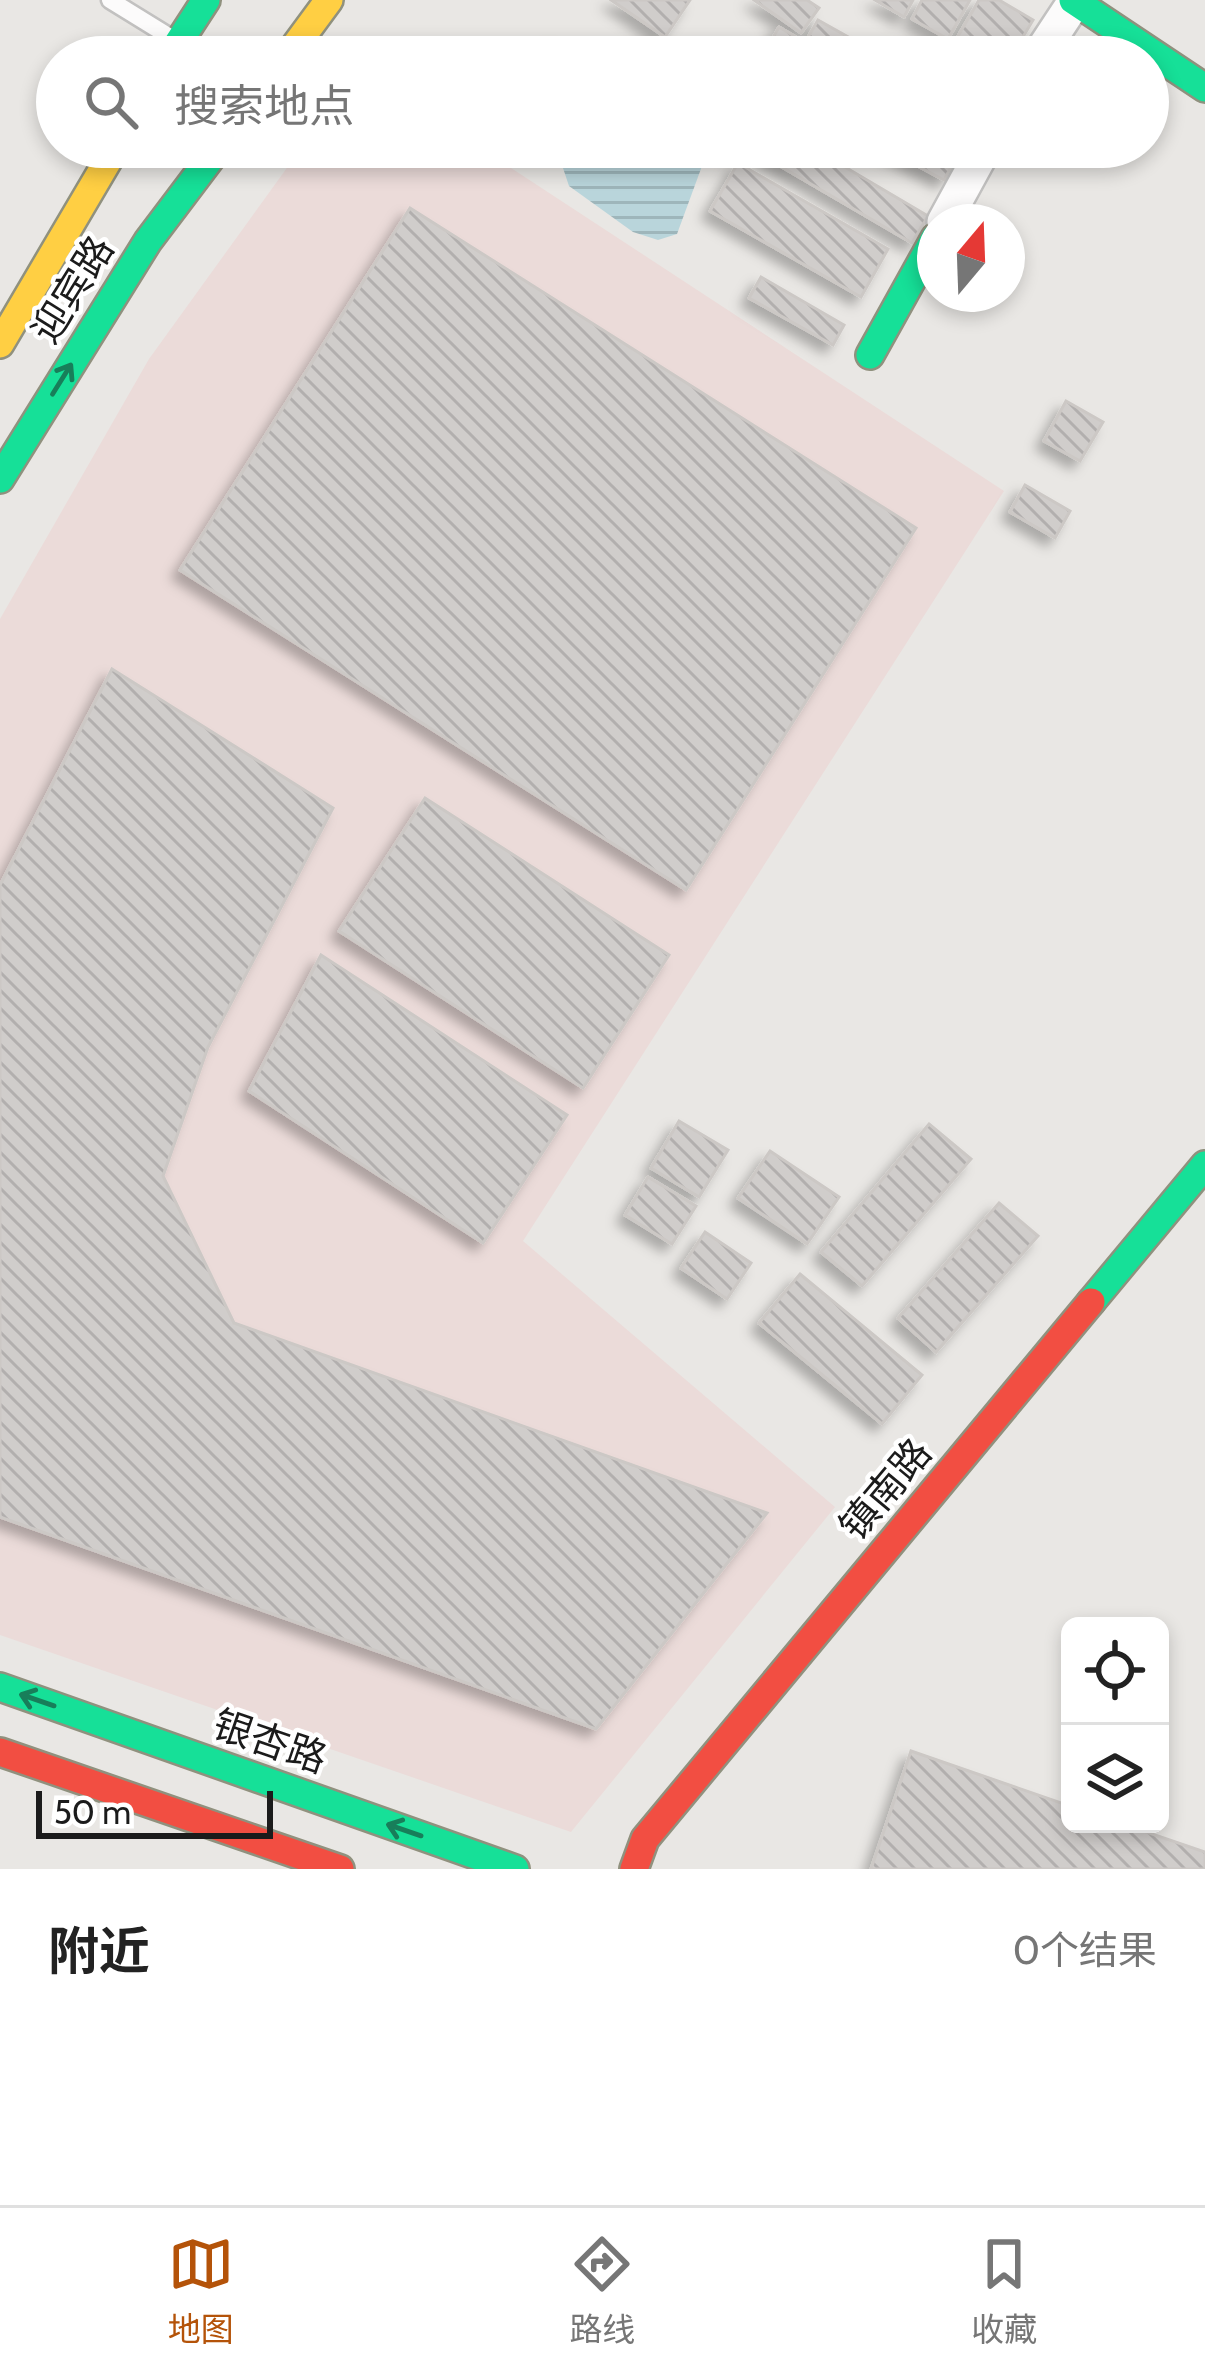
<!DOCTYPE html>
<html lang="zh">
<meta charset="utf-8">
<style>
:root{--surface:#fff;--page:#f6f6f6;--text:#222;--muted:#767676;--line:#e0e0e0;--accent:#b45309}
body{margin:0;font-family:Cabin,"Noto Sans SC",sans-serif;background:var(--page);color:var(--text)}
.controls{position:absolute;right:36px;bottom:36px;display:grid;overflow:hidden;border-radius:18px;box-shadow:0 6px 18px #0003}
.controls button{width:108px;height:108px;display:grid;place-items:center;padding:0;border:0;border-bottom:3px solid var(--line);background:var(--surface);color:var(--text);font:60px sans-serif}
.compass{position:absolute;left:917px;top:204px;width:108px;height:108px;border-radius:50%;background:var(--surface);box-shadow:0 6px 18px #0003;rotate:19deg}
.scale{position:absolute;left:36px;bottom:30px;width:237px;box-sizing:border-box;padding-left:12px;border:6px solid #1b1b1b;border-top:0;font-size:33px;line-height:42px;white-space:nowrap;color:#1b1b1b;-webkit-text-stroke:9px #fff;paint-order:stroke}
.list{margin:0;padding:0;list-style:none}
h2{display:flex;justify-content:space-between;align-items:center;height:156px;margin:0;padding:0 48px;font-size:51px}
h2 small{font-size:39px;font-weight:400;color:var(--muted)}
.icon{flex:none;width:66px;height:66px;fill:none;stroke:currentColor;stroke-width:2;stroke-linecap:round;stroke-linejoin:round}
.map{position:relative;flex:none;width:1205px;height:1869px;overflow:hidden}
.search{position:absolute;background:var(--surface);box-shadow:0 6px 18px #0003;left:36px;right:36px;top:36px;height:132px;display:flex;align-items:center;gap:30px;box-sizing:border-box;padding:0 42px;border-radius:66px;color:var(--muted);font-size:45px}
.sheet{height:336px;background:var(--surface)}
nav{display:flex;justify-content:space-around;align-items:center;box-sizing:border-box;height:168px;border-top:3px solid var(--line);background:var(--surface);font-size:33px;color:var(--muted)}
nav a{display:grid;justify-items:center;gap:6px}
nav .on{color:var(--accent)}
.map>svg:first-child{display:block}
.commercial{fill:#ebdbd9}
.water{fill:url(#water-rules)}
.building{fill:url(#building-back-hatch);stroke:#ccc8c5;stroke-width:3;filter:url(#shadow)}
.lines{fill:none;stroke-linecap:round;stroke-linejoin:round}
.lane-casing{stroke:#c2c1c0;stroke-width:21}
.street-casing{stroke:#c2c1c0;stroke-width:38}
.fast-casing{stroke:#90917e;stroke-width:32}
.slow-casing{stroke:#90917e;stroke-width:32}
.jam-casing{stroke:#90917e;stroke-width:32}
.lane{stroke:#fcfbfb;stroke-width:16}
.street{stroke:#fcfbfb;stroke-width:33}
.fast{stroke:#16e098;stroke-width:27}
.slow{stroke:#ffcf43;stroke-width:27}
.jam{stroke:#f24e42;stroke-width:27}
.oneway{stroke:#187e5a}
.labels{text-anchor:middle;dominant-baseline:central;stroke-width:9;stroke-linejoin:round;paint-order:stroke}
.street-label{font-size:39px;fill:#1b1b1b;stroke:#fff}
</style>
<div class="map">
<svg width="1205" height="1869" viewBox="0 0 1205 1869">
<defs>
<pattern id="water-rules" width="6" height="5" patternUnits="userSpaceOnUse" patternTransform="scale(3)"><rect width="6" height="5" fill="#b9d5db"/><path d="M0 2.5h6" fill="none" stroke="#9eb6bb"/></pattern>
<pattern id="building-back-hatch" width="6" height="6" patternUnits="userSpaceOnUse" patternTransform="scale(3)"><rect width="6" height="6" fill="#d0cdcb"/><path d="M-1 5l2 2M0 0l6 6M5-1l2 2" fill="none" stroke="#b2afae"/></pattern>
<filter id="shadow"><feDropShadow dx="-8" dy="8" stdDeviation="6" flood-color="#0004"/></filter>
</defs>
<rect width="100%" height="100%" fill="#e9e7e4"/>
<!-- commercial -->
<polygon class="commercial" points="302,147 479,147 1004,491 523,1241 835,1507 571,1832 0,1635 0,619 149,359"/>
<!-- water -->
<polygon class="water" points="567,147 709,147 677,234 658,240 633,232 569,186 560,159"/>
<!-- building -->
<g class="building">
<polygon points="611,0 690,0 665,37"/>
<polygon points="754,0 807,0 819,8 801,33"/>
<polygon points="875,0 913,0 904,17"/>
<polygon points="922,0 970,0 948,39 912,19"/>
<polygon points="979,0 999,0 1033,20 1011,57 979,57 954,43"/>
<polygon points="818,20 884,57 840,57 807,39"/>
<polygon points="779,27 829,57 762,57"/>
<polygon points="556,38 584,57 542,57"/>
<polygon points="768,147 811,147 928,216 912,243 763,156"/>
<polygon points="882,147 962,147 944,180"/>
<polygon points="738,163 888,249 861,297 710,211"/>
<polygon points="410,208 916,528 686,890 180,570"/>
<polygon points="761,277 844,325 833,345 749,298"/>
<polygon points="1066,401 1103,422 1080,461 1044,441"/>
<polygon points="1025,485 1070,511 1055,538 1010,512"/>
<polygon points="112,669 333,808 208,1047 163,1176 234,1323 767,1513 596,1729 0,1517 0,885"/>
<polygon points="425,798 669,955 583,1088 339,931"/>
<polygon points="321,955 567,1115 483,1243 249,1091"/>
<polygon points="679,1121 728,1150 699,1197 651,1168"/>
<polygon points="929,1124 971,1159 862,1286 821,1252"/>
<polygon points="770,1151 839,1197 807,1244 738,1198"/>
<polygon points="648,1177 696,1206 672,1244 625,1215"/>
<polygon points="999,1203 1038,1236 936,1352 898,1318"/>
<polygon points="705,1232 751,1263 727,1299 681,1268"/>
<polygon points="800,1274 922,1375 882,1424 759,1323"/>
<polygon points="911,1751 1070,1806 1070,1824 1123,1824 1205,1852 1205,1869 871,1869"/>
</g>
<g class="lines">
<defs>
<polyline id="lane" points="110,0 170,37"/>
<g id="street">
<polyline points="1038,57 1075,1"/>
<polyline points="944,222 985,147"/>
</g>
<g id="fast">
<polyline points="1073,0 1205,88"/>
<polyline points="169,57 206,0"/>
<polyline points="870,355 935,238"/>
<polyline points="0,479 148,241 219,147"/>
<polyline points="1091,1302 1205,1165"/>
<polyline points="0,1687 515,1869"/>
</g>
<g id="slow">
<polyline points="287,57 329,0"/>
<polyline points="0,344 116,147"/>
</g>
<g id="jam">
<polyline points="0,1752 340,1869"/>
<polyline points="634,1869 645,1839 1091,1302"/>
</g>
</defs>
<!-- lane casing -->
<use href="#lane" class="lane-casing"/>
<!-- street casing -->
<use href="#street" class="street-casing"/>
<!-- fast casing -->
<use href="#fast" class="fast-casing"/>
<!-- slow casing -->
<use href="#slow" class="slow-casing"/>
<!-- jam casing -->
<use href="#jam" class="jam-casing"/>
<!-- lane -->
<use href="#lane" class="lane"/>
<!-- street -->
<use href="#street" class="street"/>
<!-- fast -->
<use href="#fast" class="fast"/>
<!-- slow -->
<use href="#slow" class="slow"/>
<!-- jam -->
<use href="#jam" class="jam"/>
</g>
<!-- one-way arrows -->
<defs><path id="oneway-shaft" d="M-6 0H5M1.5-3L5.5 0L1.5 3" fill="none" stroke-width="1.6" stroke-linecap="round" stroke-linejoin="round" transform="scale(3)"/></defs>
<g class="oneway">
<use href="#oneway-shaft" transform="translate(62 379) rotate(-58)"/>
<use href="#oneway-shaft" transform="translate(37 1700) rotate(-161)"/>
<use href="#oneway-shaft" transform="translate(404 1830) rotate(-161)"/>
</g>
<g class="labels">
<!-- street labels -->
<g class="street-label">
<text transform="translate(72 289) rotate(-58)">迎宾路</text>
<text transform="translate(885 1489) rotate(-50)">镇南路</text>
<text transform="translate(270 1741) rotate(19)">银杏路</text>
</g>
</g>
</svg>
<div class="controls">
<button><svg class="icon" aria-label="locate" viewBox="0 0 24 24"><circle cx="12" cy="12" r="6"/><path d="M12 2v4M12 18v4M2 12h4M18 12h4"/></svg></button>
<button><svg class="icon" aria-label="layers" viewBox="0 0 24 24"><path d="M12 4l9 5-9 5-9-5zM3 14l9 5 9-5"/></svg></button>
</div>
<svg class="compass" viewBox="-18 -18 36 36"><path d="M0-13l5 13h-10z" fill="#e53935"/><path d="M0 13l5-13h-10z" fill="#767676"/></svg>
<div class="scale">50 m</div>
<div class="search"><svg class="icon" aria-label="search" viewBox="0 0 24 24"><circle cx="10" cy="10" r="6"/><path d="M15 15l6 6"/></svg>搜索地点</div>
</div>
<section class="sheet">
<h2>附近<small>0个结果</small></h2>
<ul class="list">
</ul>
</section>
<nav>
<a class="on"><svg class="icon" aria-label="map" viewBox="0 0 24 24"><path d="M3 6l6-2 6 2 6-2v14l-6 2-6-2-6 2zM9 4v14M15 6v14"/></svg>地图</a>
<a><svg class="icon" aria-label="directions" viewBox="0 0 24 24"><path d="M12 3l9 9-9 9-9-9zM9 14v-3h6M13 9l2 2-2 2"/></svg>路线</a>
<a><svg class="icon" aria-label="saved" viewBox="0 0 24 24"><path d="M7 4h10v16l-5-4-5 4z"/></svg>收藏</a>
</nav>
